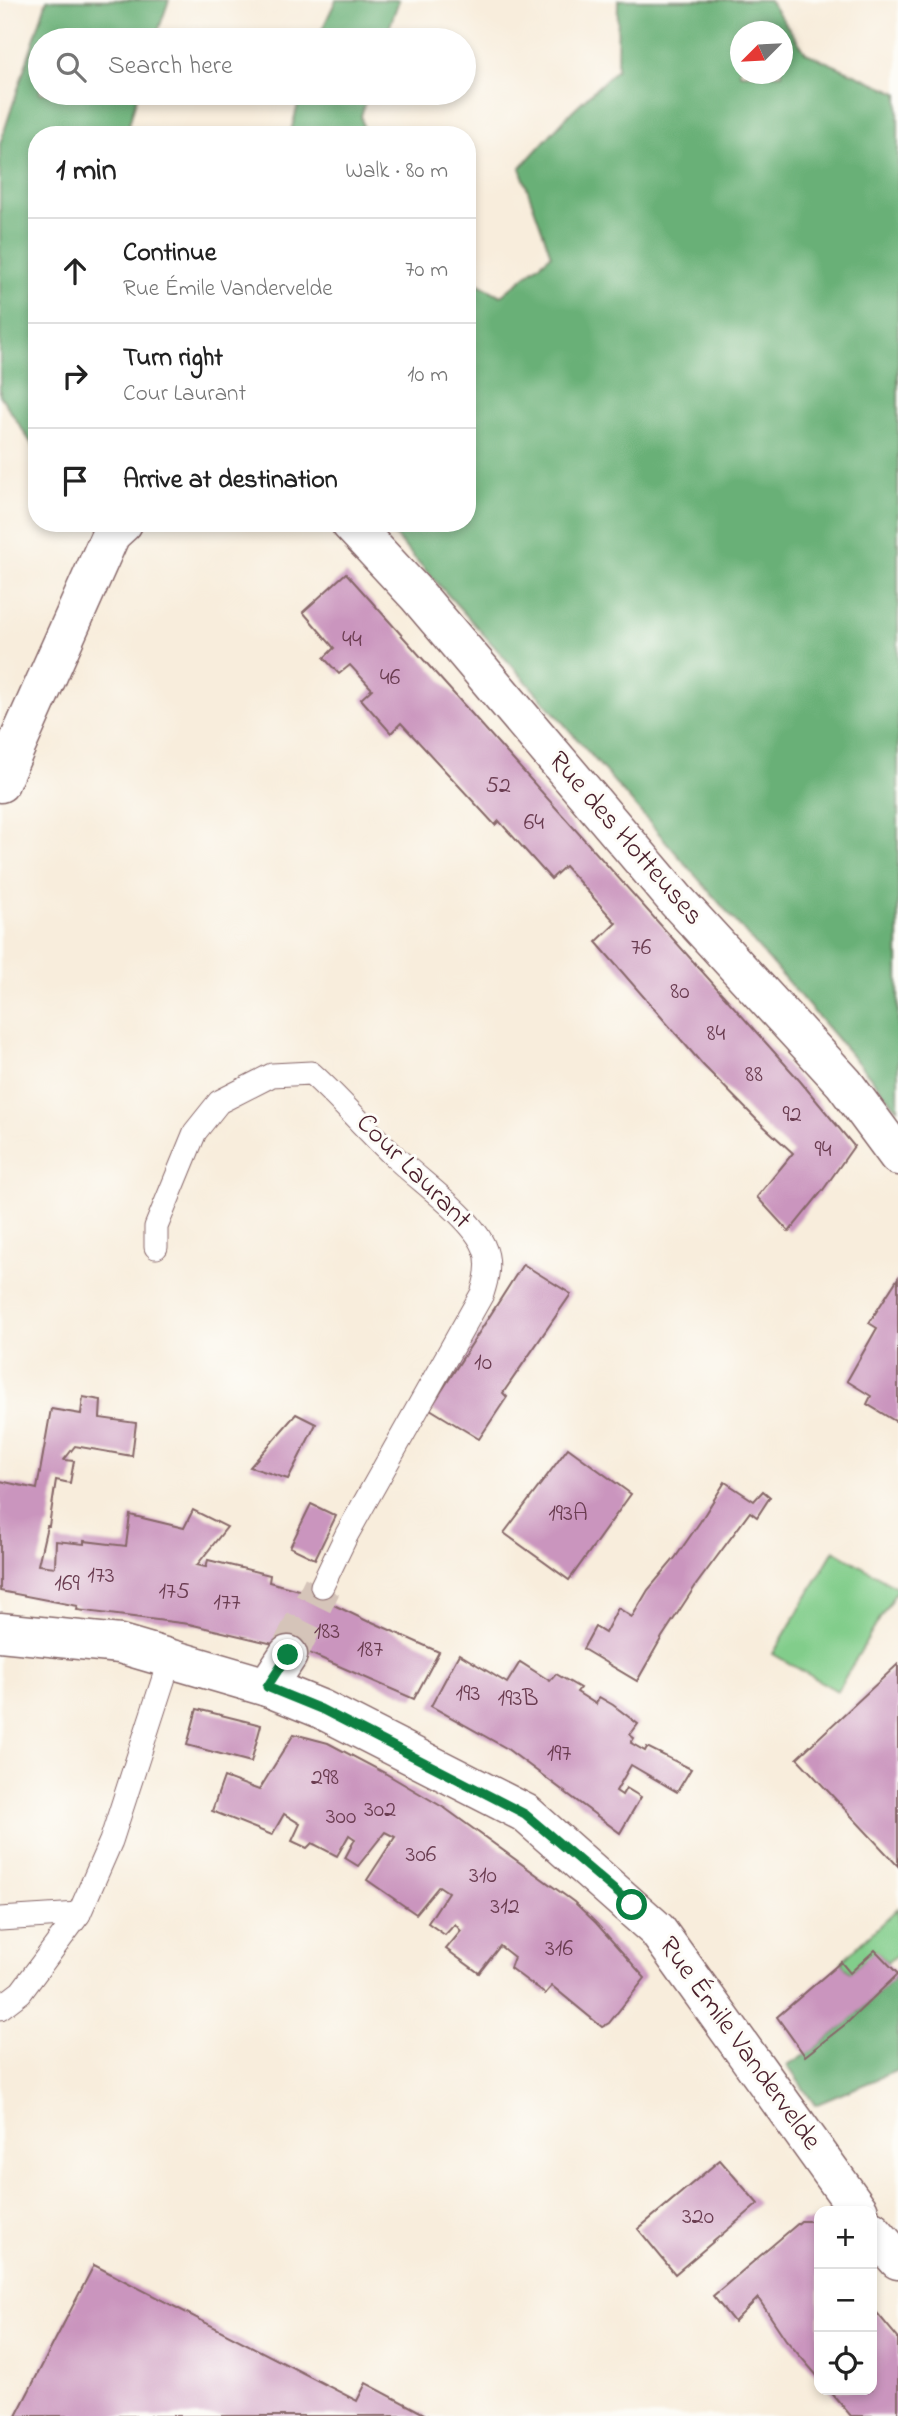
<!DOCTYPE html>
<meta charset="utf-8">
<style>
:root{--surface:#fff;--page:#f6f6f6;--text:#222;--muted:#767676;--line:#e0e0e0}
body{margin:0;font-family:"Indie Flower",sans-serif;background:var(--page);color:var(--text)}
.controls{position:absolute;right:21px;bottom:21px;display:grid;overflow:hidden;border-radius:14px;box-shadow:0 4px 10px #0003}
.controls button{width:63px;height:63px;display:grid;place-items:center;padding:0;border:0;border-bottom:2px solid var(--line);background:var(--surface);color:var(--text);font:35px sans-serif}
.compass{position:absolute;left:730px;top:21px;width:63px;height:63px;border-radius:50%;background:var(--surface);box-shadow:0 4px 10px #0003;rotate:246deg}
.stop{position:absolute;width:21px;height:21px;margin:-16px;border:5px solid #0b8043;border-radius:50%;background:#fff}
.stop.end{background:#0b8043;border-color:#fff;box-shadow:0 2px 7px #0008}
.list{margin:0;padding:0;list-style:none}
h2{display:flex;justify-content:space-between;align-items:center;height:91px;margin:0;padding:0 28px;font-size:30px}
h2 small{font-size:23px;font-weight:400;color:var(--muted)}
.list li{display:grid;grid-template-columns:46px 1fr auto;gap:21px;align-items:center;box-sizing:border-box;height:105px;padding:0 28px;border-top:2px solid var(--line)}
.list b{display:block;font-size:26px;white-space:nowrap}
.list p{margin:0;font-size:23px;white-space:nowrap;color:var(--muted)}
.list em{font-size:23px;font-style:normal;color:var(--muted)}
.icon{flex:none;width:38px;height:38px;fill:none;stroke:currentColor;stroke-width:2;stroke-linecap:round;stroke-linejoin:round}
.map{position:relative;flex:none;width:898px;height:2416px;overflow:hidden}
.search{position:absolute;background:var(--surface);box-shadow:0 4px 10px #0003;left:28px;top:28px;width:448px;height:77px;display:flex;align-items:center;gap:18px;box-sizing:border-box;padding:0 24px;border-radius:38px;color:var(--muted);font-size:26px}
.panel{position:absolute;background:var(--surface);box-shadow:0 4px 10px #0003;left:28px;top:126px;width:448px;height:406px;border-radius:28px}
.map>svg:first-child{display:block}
.green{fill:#82cd8b;stroke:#66765b;stroke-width:2}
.forest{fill:#69b077;stroke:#5a6851;stroke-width:2;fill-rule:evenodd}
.building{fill:#ca95be}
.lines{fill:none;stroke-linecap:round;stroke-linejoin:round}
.minor-tunnel{stroke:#d5c4b9;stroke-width:38;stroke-dasharray:38 19;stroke-linecap:butt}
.service-casing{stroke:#876769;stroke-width:25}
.minor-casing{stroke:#876769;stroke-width:41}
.secondary-casing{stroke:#876769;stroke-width:41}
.service{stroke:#fff;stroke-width:23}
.minor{stroke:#fff;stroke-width:38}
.secondary{stroke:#fff;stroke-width:38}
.route{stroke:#0b8043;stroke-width:9}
.labels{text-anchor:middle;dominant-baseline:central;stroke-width:6;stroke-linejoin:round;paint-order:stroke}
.number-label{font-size:24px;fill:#6a3c50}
.street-label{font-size:28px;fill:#4a1f2b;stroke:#fdfcf7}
</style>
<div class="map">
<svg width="898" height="2416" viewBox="0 0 898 2416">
<rect width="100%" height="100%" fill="#fdfcf7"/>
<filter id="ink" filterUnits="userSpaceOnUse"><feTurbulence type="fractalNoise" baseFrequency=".0143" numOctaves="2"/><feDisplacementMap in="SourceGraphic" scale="14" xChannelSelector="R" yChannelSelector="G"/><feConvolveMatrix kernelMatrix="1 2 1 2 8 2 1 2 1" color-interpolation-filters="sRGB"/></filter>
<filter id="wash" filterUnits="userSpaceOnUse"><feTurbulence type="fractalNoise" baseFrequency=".00686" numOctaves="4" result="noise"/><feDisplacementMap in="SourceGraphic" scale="28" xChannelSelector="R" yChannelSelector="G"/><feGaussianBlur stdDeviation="1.57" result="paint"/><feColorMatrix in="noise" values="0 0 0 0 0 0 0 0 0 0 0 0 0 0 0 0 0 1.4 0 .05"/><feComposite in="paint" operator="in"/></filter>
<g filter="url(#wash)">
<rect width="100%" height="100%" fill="#f8eddc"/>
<!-- green -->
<g class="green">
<polygon points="834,1550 898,1588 837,1691 773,1654"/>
<polygon points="898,1908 898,1955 887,1962 875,1951 850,1973 841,1962"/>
</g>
<!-- forest -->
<g class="forest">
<polygon points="47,0 169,0 155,40 40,40 40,93 138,93 126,135 37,135 37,452 0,395 0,144"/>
<polygon points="336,0 399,0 385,40 317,40"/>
<path d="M618 0H769L806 53 898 93V1109L551 709 383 523H467V278L501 296 551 255 520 168 572 111 617 69ZM740 32H782V74H740Z"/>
<polygon points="301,93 368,93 361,116 364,135 290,135"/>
<path d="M898 1974V2070L815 2105 787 2065C831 2043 863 2006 898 1974Z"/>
</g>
<g id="blocks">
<!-- building -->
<g class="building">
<polygon points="346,573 800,1081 854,1146 823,1190 789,1232 757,1197 793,1153 758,1121 703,1065 596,942 616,923 565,866 551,879 499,821 495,825 401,723 391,733 361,699 372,689 350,665 339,674 324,658 334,648 303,612"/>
<polygon points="523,1264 571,1294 503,1393 507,1397 479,1439 430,1409"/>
<polygon points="898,1278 898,1417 895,1421 867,1404 871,1396 847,1381 877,1328 869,1323"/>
<polygon points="83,1397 101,1400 100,1418 136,1423 132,1456 75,1446 64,1460 74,1461 70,1483 56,1480 49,1526 47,1526 38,1565 55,1567 56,1541 84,1544 84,1541 126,1546 130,1515 184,1528 193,1510 227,1527 197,1565 206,1567 208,1560 270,1575 269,1582 309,1593 369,1622 370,1621 439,1652 414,1699 307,1652 189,1624 77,1610 78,1606 0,1591 0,1481 37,1489 51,1409 81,1414"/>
<polygon points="296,1414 316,1424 288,1479 250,1467"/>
<polygon points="568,1448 631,1494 569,1580 504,1533"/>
<polygon points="725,1482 754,1501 763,1491 770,1497 757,1517 750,1512 696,1585 662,1637 637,1681 583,1649 595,1627 605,1633 618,1608 632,1617 648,1590 675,1558 700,1522"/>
<polygon points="311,1504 336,1516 315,1559 290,1547"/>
<polygon points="459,1654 507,1683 520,1662 550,1681 556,1674 580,1688 577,1692 596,1704 599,1697 613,1705 638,1724 630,1735 634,1738 631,1743 645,1751 647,1747 691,1769 677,1792 631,1765 616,1791 622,1795 626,1788 641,1797 620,1833 506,1748 431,1706"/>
<polygon points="898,1664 898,1866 797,1758"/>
<polygon points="197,1709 261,1725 251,1762 187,1745"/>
<polygon points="294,1734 328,1743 383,1772 446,1809 574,1902 596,1923 645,1978 609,2023 602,2027 552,1986 545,1994 510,1968 514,1957 500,1946 479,1973 446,1949 461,1931 455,1924 445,1935 428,1923 448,1892 439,1886 416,1914 367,1880 395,1837 385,1832 358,1866 345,1858 355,1839 349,1835 337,1856 312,1843 307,1848 292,1841 300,1824 284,1814 272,1835 212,1811 224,1777 259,1790"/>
<polygon points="875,1950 898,1974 847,2023 805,2056 777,2017 841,1962 850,1973"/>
<polygon points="720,2160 758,2204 675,2274 638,2229"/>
<polygon points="801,2221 816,2221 819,2226 819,2378 786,2340 758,2298 734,2322 713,2296"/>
<polygon points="94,2265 357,2401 366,2383 428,2416 16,2416"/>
<polygon points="872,2307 898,2338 898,2416 851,2416 829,2390 872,2390"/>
</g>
</g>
</g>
<g filter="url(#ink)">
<use href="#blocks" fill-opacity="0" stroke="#876769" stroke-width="2"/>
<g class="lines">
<!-- minor-tunnel -->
<polyline class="minor-tunnel" points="288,1655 322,1586"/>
<defs>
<g id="service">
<path d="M156 1247V1227L195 1132 219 1102 272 1075 311 1073C340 1099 365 1129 394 1156 418 1180 472 1217 484 1247 491 1262 487 1279 482 1294L347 1534 322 1586"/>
<polyline points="0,1919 79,1914"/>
<polyline points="0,2008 21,1992 79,1914 111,1841 170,1659"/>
</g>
<g id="minor">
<polyline points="350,523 417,595 675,899 844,1083 898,1156"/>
<polyline points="0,783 111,534 123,523"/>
<polyline points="267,1687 288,1655"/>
</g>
<g id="secondary">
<polyline points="0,1632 120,1644 267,1687 321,1709 525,1813 657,1930 859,2211"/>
<polyline points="872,2230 898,2260"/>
</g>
</defs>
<!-- service casing -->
<use href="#service" class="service-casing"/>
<!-- minor casing -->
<use href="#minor" class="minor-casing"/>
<!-- secondary casing -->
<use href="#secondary" class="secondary-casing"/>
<!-- service -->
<use href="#service" class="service"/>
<!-- minor -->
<use href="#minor" class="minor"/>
<!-- secondary -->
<use href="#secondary" class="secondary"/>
</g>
</g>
<g class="lines" filter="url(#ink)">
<!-- route -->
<polyline class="route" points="288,1655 267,1687 321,1709 525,1814 632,1905"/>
</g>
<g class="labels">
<!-- number labels -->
<g class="number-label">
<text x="352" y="640">44</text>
<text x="390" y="678">46</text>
<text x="498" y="786">52</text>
<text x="534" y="823">64</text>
<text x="641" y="948">76</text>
<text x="680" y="992">80</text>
<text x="716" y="1034">84</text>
<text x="754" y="1075">88</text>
<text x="792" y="1115">92</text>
<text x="823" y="1150">94</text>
<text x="483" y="1363">10</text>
<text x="568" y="1514">193A</text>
<text x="101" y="1576">173</text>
<text x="67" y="1584">169</text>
<text x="174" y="1592">175</text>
<text x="227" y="1603">177</text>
<text x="327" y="1632">183</text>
<text x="370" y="1650">187</text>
<text x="468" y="1694">193</text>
<text x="518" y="1699">193B</text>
<text x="559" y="1754">197</text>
<text x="325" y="1778">298</text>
<text x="380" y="1810">302</text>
<text x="341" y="1817">300</text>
<text x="421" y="1855">306</text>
<text x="483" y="1876">310</text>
<text x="505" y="1907">312</text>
<text x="559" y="1949">316</text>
<text x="698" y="2217">320</text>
</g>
<!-- street labels -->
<g class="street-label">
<text transform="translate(625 839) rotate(49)">Rue des Hotteuses</text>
<text transform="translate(413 1172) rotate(45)">Cour Laurant</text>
<text transform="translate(739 2044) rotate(54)">Rue Émile Vandervelde</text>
</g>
</g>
</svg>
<div class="controls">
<button>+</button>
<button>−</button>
<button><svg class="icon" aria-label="locate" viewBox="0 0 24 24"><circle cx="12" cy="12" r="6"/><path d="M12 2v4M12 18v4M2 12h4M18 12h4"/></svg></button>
</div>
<svg class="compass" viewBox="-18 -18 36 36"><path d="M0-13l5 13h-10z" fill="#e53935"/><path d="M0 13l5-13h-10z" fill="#767676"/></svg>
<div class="stop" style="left:632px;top:1905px"></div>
<div class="stop end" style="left:288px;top:1655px"></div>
<div class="search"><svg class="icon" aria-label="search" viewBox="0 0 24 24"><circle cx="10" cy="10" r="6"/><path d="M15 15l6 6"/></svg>Search here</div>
<section class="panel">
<h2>1 min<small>Walk · 80 m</small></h2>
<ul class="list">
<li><svg class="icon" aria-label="ahead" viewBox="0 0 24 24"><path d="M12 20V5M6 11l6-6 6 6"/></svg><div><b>Continue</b><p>Rue Émile Vandervelde</p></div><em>70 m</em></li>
<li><svg class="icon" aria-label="right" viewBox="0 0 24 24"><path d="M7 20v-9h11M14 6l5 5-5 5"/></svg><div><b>Turn right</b><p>Cour Laurant</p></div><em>10 m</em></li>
<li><svg class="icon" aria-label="arrive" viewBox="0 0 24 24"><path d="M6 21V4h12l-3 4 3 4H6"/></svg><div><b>Arrive at destination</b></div></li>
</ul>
</section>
</div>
